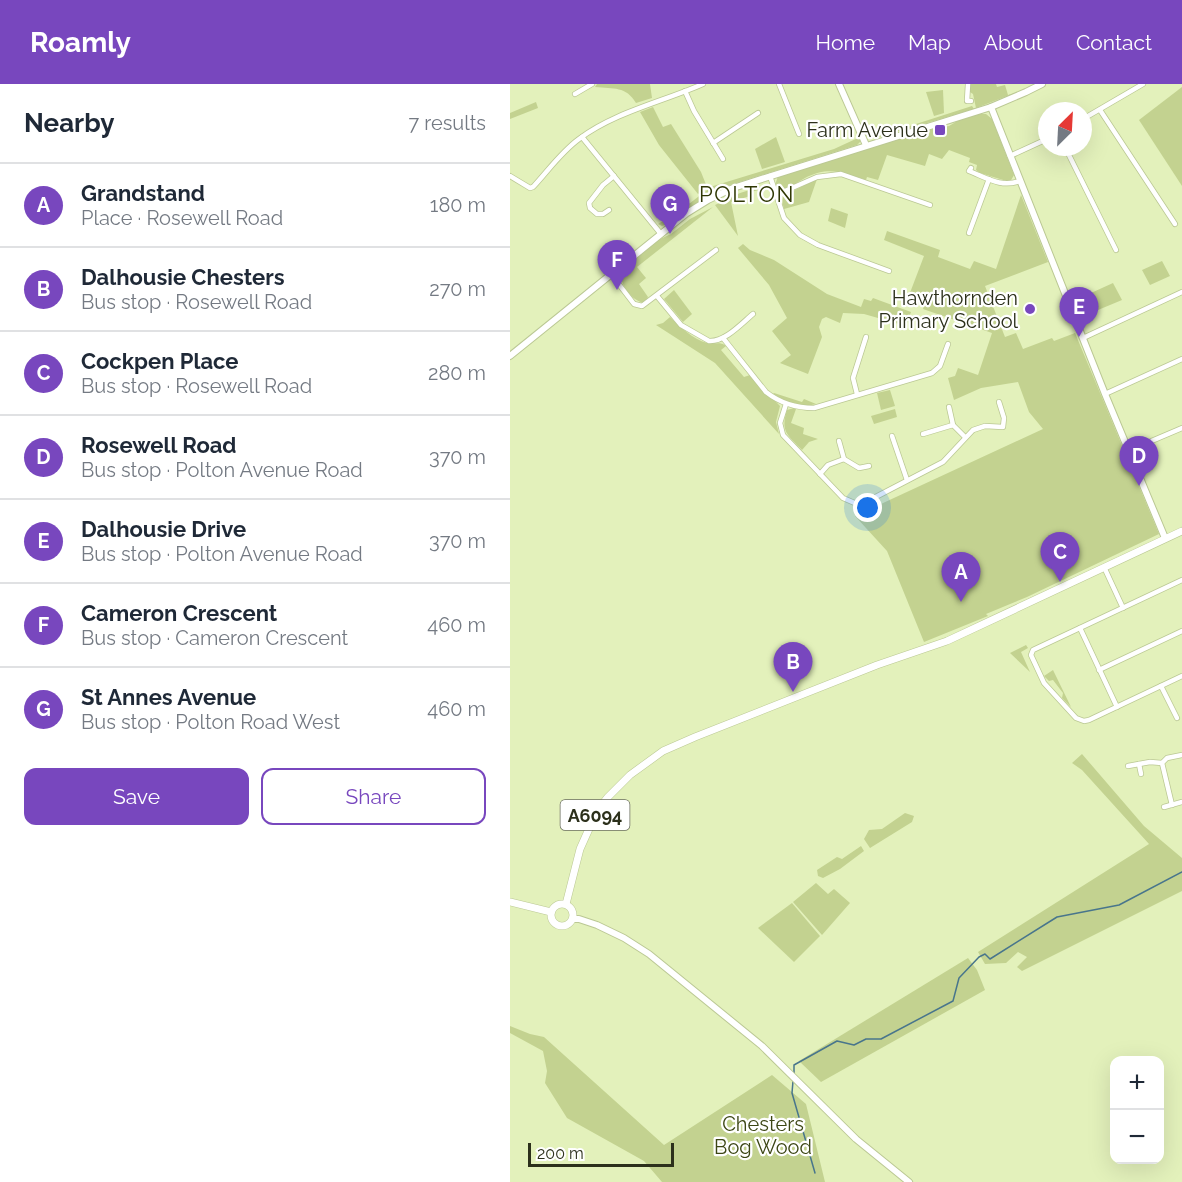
<!DOCTYPE html>
<meta charset="utf-8">
<style>
:root{--surface:#fff;--page:#f2f2f3;--text:#1f2937;--muted:#747a83;--line:#e0e1e3;--accent:#7847be}
body{margin:0;font-family:Raleway,sans-serif;background:var(--page);color:var(--text)}
.controls{position:absolute;right:18px;bottom:18px;display:grid;overflow:hidden;border-radius:12px;box-shadow:0 6px 24px #0002}
.controls button{width:54px;height:54px;display:grid;place-items:center;padding:0;border:0;border-bottom:2px solid var(--line);background:var(--surface);color:var(--text);font:30px sans-serif}
.compass{position:absolute;left:528px;top:18px;width:54px;height:54px;border-radius:50%;background:var(--surface);box-shadow:0 6px 24px #0002;rotate:24deg}
.scale{position:absolute;left:18px;bottom:15px;width:146px;box-sizing:border-box;padding-left:6px;border:3px solid #2c301b;border-top:0;font-size:16px;line-height:21px;white-space:nowrap;color:#2c301b;-webkit-text-stroke:4px #fff;paint-order:stroke}
.you{position:absolute;left:358px;top:424px;width:21px;height:21px;margin:-15px;border:4px solid #fff;border-radius:50%;background:#1a73e8;box-shadow:0 0 0 9px #1a73e833}
.badge{display:grid;place-items:center;width:39px;height:39px;border-radius:50%;background:var(--accent);color:#fff;font-size:20px;font-weight:700}
.pin{position:absolute;translate:-50% -50px;filter:drop-shadow(0 2px 3px #0008)}
.pin::after{content:'';position:absolute;top:32px;width:21px;height:18px;background:inherit;clip-path:polygon(0 0,100% 0,50% 100%)}
.list{margin:0;padding:0;list-style:none}
h2{display:flex;justify-content:space-between;align-items:center;height:78px;margin:0;padding:0 24px;font-size:26px}
h2 small{font-size:20px;font-weight:400;color:var(--muted)}
.list li{display:grid;grid-template-columns:39px 1fr auto;gap:18px;align-items:center;box-sizing:border-box;height:84px;padding:0 24px;border-top:2px solid var(--line)}
.list b{display:block;font-size:22px;white-space:nowrap}
.list p{margin:0;font-size:20px;white-space:nowrap;color:var(--muted)}
.list em{font-size:20px;font-style:normal;color:var(--muted)}
.actions{display:flex;gap:12px;padding:18px 24px}
.actions a{flex:1;padding:14px 0;border:2px solid var(--accent);border-radius:12px;text-align:center;font-size:21px;color:var(--accent)}
.actions .main{background:var(--accent);color:#fff}
.map{position:relative;flex:none;width:672px;height:1098px;overflow:hidden}
header{display:flex;align-items:center;gap:36px;box-sizing:border-box;height:84px;padding:0 30px;background:var(--accent);color:#fff}
header strong{font-size:28px}
nav{display:flex;gap:33px;margin-inline-start:auto;font-size:21px}
main{display:flex}
aside{flex:1;background:var(--surface)}
.map>svg:first-child{display:block}
.green{fill:#c3d290}
.lines{fill:none;stroke-linecap:round;stroke-linejoin:round}
.stream{stroke:#48758c;stroke-width:1.5}
.street-casing{stroke:#bbc894;stroke-width:6}
.secondary-casing{stroke:#bbc894;stroke-width:8}
.primary-casing{stroke:#bbc894;stroke-width:8}
.street{stroke:#fff;stroke-width:4.5}
.secondary{stroke:#fff;stroke-width:6}
.primary{stroke:#fff;stroke-width:7}
.poi-dot{fill:#7847be;stroke:#fff;stroke-width:2}
.labels{text-anchor:middle;dominant-baseline:central;stroke-width:4.5;stroke-linejoin:round;paint-order:stroke}
.shield{fill:#fff;stroke:#6b6e5f;stroke-width:1.5}
.shield-label{font-size:18px;font-weight:bold;fill:#2c301b}
.poi-label{font-size:20px;fill:#2c301b;stroke:#fff;text-anchor:end}
.park-label{font-size:20px;fill:#3c4614;stroke:#fff}
.quarter-label{font-size:22px;letter-spacing:1.5px;fill:#303805;stroke:#fff}
</style>
<header>
<strong>Roamly</strong>
<nav><a>Home</a><a>Map</a><a>About</a><a>Contact</a></nav>
</header>
<main>
<aside>
<h2>Nearby<small>7 results</small></h2>
<ul class="list">
<li><span class="badge">A</span><div><b>Grandstand</b><p>Place · Rosewell Road</p></div><em>180 m</em></li>
<li><span class="badge">B</span><div><b>Dalhousie Chesters</b><p>Bus stop · Rosewell Road</p></div><em>270 m</em></li>
<li><span class="badge">C</span><div><b>Cockpen Place</b><p>Bus stop · Rosewell Road</p></div><em>280 m</em></li>
<li><span class="badge">D</span><div><b>Rosewell Road</b><p>Bus stop · Polton Avenue Road</p></div><em>370 m</em></li>
<li><span class="badge">E</span><div><b>Dalhousie Drive</b><p>Bus stop · Polton Avenue Road</p></div><em>370 m</em></li>
<li><span class="badge">F</span><div><b>Cameron Crescent</b><p>Bus stop · Cameron Crescent</p></div><em>460 m</em></li>
<li><span class="badge">G</span><div><b>St Annes Avenue</b><p>Bus stop · Polton Road West</p></div><em>460 m</em></li>
</ul>
<div class="actions"><a class="main">Save</a><a>Share</a></div>
</aside>
<div class="map">
<svg width="672" height="1098" viewBox="0 0 672 1098">
<rect width="100%" height="100%" fill="#e3f1bb"/>
<!-- green -->
<g class="green">
<path d="M87 0H140L142 14 126 19C116 2 104 5 85 3Z"/>
<polygon points="460,0 486,0 487,3 495,1 498,11 505,9 466,24 463,10 460,8"/>
<polygon points="672,3 672,102 629,36"/>
<polygon points="433,6 434,29 424,32 416,8"/>
<polygon points="26,18 28,24 0,35 0,29"/>
<polygon points="462,22 464,25 366,54 357,53 355,51 381,48"/>
<polygon points="143,23 153,43 161,40 191,88 197,103 188,110 149,61 130,28"/>
<path d="M466 30H476L482 35 504 91 500 98 470 89 466 86 467 81 459 78 460 74 439 66 432 75 419 70 415 82 377 71 368 96 357 93 356 96C333 88 318 82 295 94 286 99 279 105 268 105L265 101 268 92 413 47 439 42 449 36Z"/>
<polygon points="266,53 275,78 252,85 245,65"/>
<polygon points="350,53 350,58 347,61 220,101 197,112 195,108 200,103 324,65"/>
<polygon points="307,95 299,118 274,125 272,117 273,112"/>
<polygon points="256,101 259,103 241,108 240,112 221,118 228,152 205,121 230,109"/>
<polygon points="193,109 196,113 158,140 152,142 148,140 170,127"/>
<polygon points="511,111 538,178 475,202 495,253 506,249 513,265 542,254 544,257 565,249 649,450 517,513 476,530 478,532 414,558 377,467 345,432 533,345 519,328 508,298 471,304 444,316 438,294 445,292 448,284 468,291 482,249 413,225 415,219 398,214 414,172 374,156 377,147 430,166 428,173 460,185 464,177 486,185"/>
<path d="M203 123 127 183 136 194 129 200 138 213 134 219C122 217 107 198 112 186L148 156 161 150 180 135Z"/>
<polygon points="321,124 338,130 335,144 318,137"/>
<polygon points="233,160 240,166 264,176 317,210 351,223 354,215 361,217 363,214 401,228 396,242 354,230 333,229 330,239 316,233 312,235 309,243 312,253 298,290 270,279 281,271 262,247 277,234 259,201 228,164"/>
<polygon points="652,177 660,192 640,201 632,186"/>
<polygon points="603,199 612,216 588,226 581,209"/>
<polygon points="164,206 182,230 173,238 154,215"/>
<path d="M160 233C170 243 183 255 197 259 205 261 209 257 216 262L211 266 234 293 240 291 270 322 266 338 269 350 205 279 146 241 153 239Z"/>
<polygon points="380,306 385,322 371,326 367,309"/>
<path d="M264 309 292 318 294 315 306 320C292 324 276 318 263 310Z"/>
<path d="M284 324 286 325 281 339 294 344 293 350 308 355 299 358 292 366C278 351 270 348 277 326Z"/>
<polygon points="385,325 387,333 364,340 361,332"/>
<polygon points="516,561 518,564 511,568 520,588 500,569"/>
<polygon points="543,586 561,623 552,614 553,609 543,596 539,597 534,592"/>
<polygon points="572,670 634,742 672,774 672,807 512,887 507,883 517,873 508,868 496,879 475,880 468,868 639,760 572,686 562,679"/>
<polygon points="395,729 404,732 402,738 360,764 354,755 359,746 372,745"/>
<polygon points="351,762 354,767 330,785 313,794 308,792 307,786 327,773 332,775"/>
<polygon points="306,799 318,810 324,805 340,819 312,851 283,818"/>
<polygon points="282,819 310,852 284,878 248,844"/>
<polygon points="458,874 467,886 475,906 311,998 289,977"/>
<polygon points="0,942 20,950 34,953 154,1061 262,991 296,1020 315,1098 152,1098 134,1077 57,1034 35,999 37,987 33,967 0,949"/>
</g>
<g class="lines">
<!-- stream -->
<g class="stream">
<polyline points="284,989 284,981 327,957 344,961 356,955 371,955 443,917 449,894 469,873 475,870 480,875 547,833 609,821 672,788"/>
<polyline points="283,997 282,1009 305,1089"/>
</g>
<defs>
<g id="street">
<polyline points="269,0 289,50"/>
<polyline points="458,0 457,17 461,17"/>
<polyline points="175,7 184,27 213,75"/>
<polyline points="65,10 82,0"/>
<polyline points="590,26 665,140"/>
<polyline points="573,35 633,0"/>
<polyline points="72,53 151,150"/>
<polyline points="203,59 248,29"/>
<polyline points="555,63 606,166"/>
<polyline points="500,72 537,55"/>
<path d="M461 84 459 87C477 94 491 104 510 97"/>
<path d="M0 92 20 104 23 103C38 87 51 68 69 55 105 28 152 18 193 0"/>
<polyline points="260,92 274,134 290,151 308,161 379,187"/>
<polyline points="266,111 307,93 331,90 420,121"/>
<polyline points="99,126 93,130 87,130 80,124 79,119 93,101 104,92"/>
<polyline points="459,149 479,95"/>
<polyline points="101,190 124,220 132,222 206,166"/>
<path d="M147 212 171 241 199 257C215 258 231 240 243 230"/>
<path d="M213 254 256 308C270 319 286 324 304 324L422 289 430 282 438 260"/>
<polyline points="573,254 672,208"/>
<polyline points="347,310 343,294 356,253"/>
<polyline points="595,310 672,275"/>
<polyline points="276,320 270,339 273,351 333,414 347,420 356,418 433,378 463,346 475,342 493,343 494,334 489,318"/>
<polyline points="439,323 443,341 455,353"/>
<polyline points="413,350 443,341"/>
<polyline points="382,352 397,396"/>
<polyline points="329,357 334,375 349,384 359,382"/>
<polyline points="618,367 672,344"/>
<polyline points="310,390 318,381 334,375"/>
<polyline points="594,483 613,524"/>
<polyline points="672,496 523,566 521,571 534,599 566,634 574,637 579,636 672,592"/>
<polyline points="570,544 607,623"/>
<polyline points="589,586 672,547"/>
<polyline points="651,602 667,634"/>
<polyline points="629,680 631,690"/>
<polyline points="618,682 640,678 652,679"/>
<polyline points="662,721 652,679 657,674 672,671"/>
<polyline points="654,723 672,718"/>
</g>
<g id="secondary">
<polyline points="329,0 356,61"/>
<polyline points="481,23 595,310 655,454"/>
<polyline points="0,272 177,129 198,116 223,104 481,23 516,8 532,0"/>
<polyline points="63,835 69,835 87,841 114,854 139,870 252,962 346,1055 399,1098"/>
</g>
<g id="primary">
<polyline points="0,818 41,828"/>
<circle cx="52" cy="831" r="11"/>
<polyline points="56,820 70,765 87,727 98,713 120,691 153,667 185,653 367,581 437,557 672,447"/>
</g>
</defs>
<!-- street casing -->
<use href="#street" class="street-casing"/>
<!-- secondary casing -->
<use href="#secondary" class="secondary-casing"/>
<!-- primary casing -->
<use href="#primary" class="primary-casing"/>
<!-- street -->
<use href="#street" class="street"/>
<!-- secondary -->
<use href="#secondary" class="secondary"/>
<!-- primary -->
<use href="#primary" class="primary"/>
</g>
<!-- markers -->
<g class="poi-dot">
<rect x="424" y="40" width="12" height="12" rx="3"/>
<circle cx="520" cy="225" r="6"/>
</g>
<g class="labels">
<!-- shield labels -->
<rect class="shield" x="50.5" y="716" width="69" height="30" rx="4.5"/>
<g class="shield-label">
<text x="85" y="731">A6094</text>
</g>
<!-- poi labels -->
<g class="poi-label">
<text x="418" y="46">Farm Avenue</text>
<text x="508" y="214">Hawthornden<tspan x="508" dy="23">Primary School</tspan></text>
</g>
<!-- park labels -->
<g class="park-label">
<text x="253" y="1040">Chesters<tspan x="253" dy="23">Bog Wood</tspan></text>
</g>
<!-- quarter labels -->
<g class="quarter-label">
<text x="237" y="110">POLTON</text>
</g>
</g>
</svg>
<div class="controls">
<button>+</button>
<button>−</button>
</div>
<svg class="compass" viewBox="-18 -18 36 36"><path d="M0-13l5 13h-10z" fill="#e53935"/><path d="M0 13l5-13h-10z" fill="#747a83"/></svg>
<div class="scale">200 m</div>
<div class="you"></div>
<div class="pin badge" style="left:451px;top:518px">A</div>
<div class="pin badge" style="left:283px;top:608px">B</div>
<div class="pin badge" style="left:550px;top:498px">C</div>
<div class="pin badge" style="left:629px;top:402px">D</div>
<div class="pin badge" style="left:569px;top:253px">E</div>
<div class="pin badge" style="left:107px;top:206px">F</div>
<div class="pin badge" style="left:160px;top:150px">G</div>
</div>
</main>
